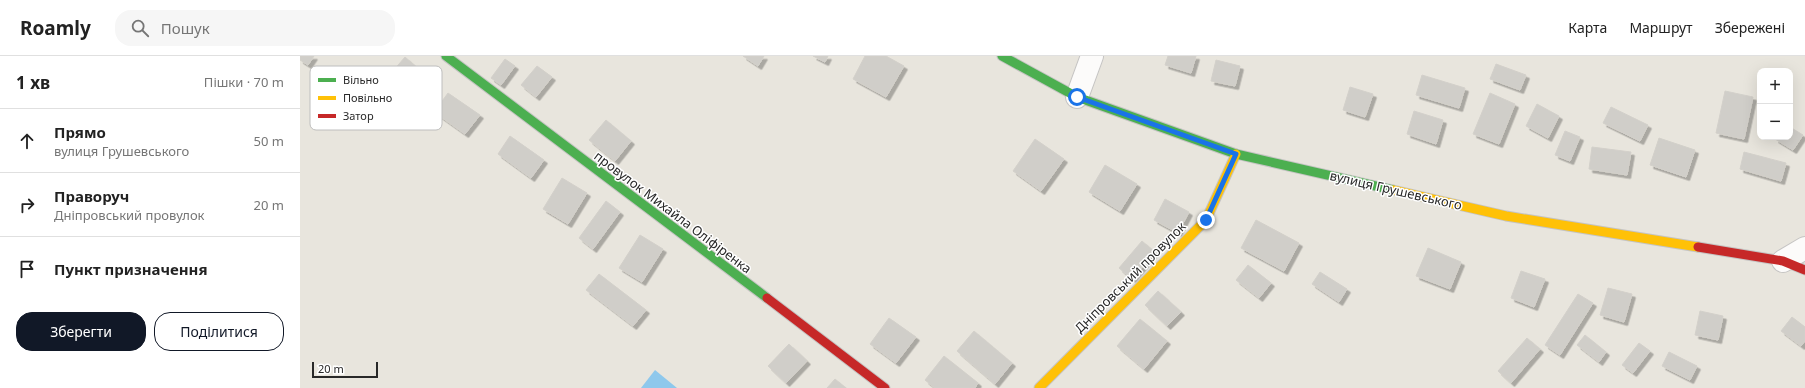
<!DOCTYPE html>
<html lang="uk">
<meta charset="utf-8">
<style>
:root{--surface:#fff;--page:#f6f6f6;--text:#222;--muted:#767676;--line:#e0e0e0;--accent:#111827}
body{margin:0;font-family:"Noto Sans",sans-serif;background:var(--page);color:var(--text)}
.controls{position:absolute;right:12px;top:12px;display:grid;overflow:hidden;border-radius:8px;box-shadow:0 4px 16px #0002}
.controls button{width:36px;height:36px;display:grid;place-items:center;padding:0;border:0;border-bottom:1px solid var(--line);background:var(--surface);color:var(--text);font:20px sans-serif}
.scale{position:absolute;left:12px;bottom:10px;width:66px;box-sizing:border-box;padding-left:4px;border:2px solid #282828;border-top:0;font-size:11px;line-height:14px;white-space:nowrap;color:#282828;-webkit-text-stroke:3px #fff;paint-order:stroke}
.stop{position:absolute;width:12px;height:12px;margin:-9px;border:3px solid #1a73e8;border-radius:50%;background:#fff}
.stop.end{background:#1a73e8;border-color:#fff;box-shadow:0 1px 4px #0008}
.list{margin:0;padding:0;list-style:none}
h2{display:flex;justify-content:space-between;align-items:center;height:52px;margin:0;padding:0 16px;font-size:17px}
h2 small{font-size:13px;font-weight:400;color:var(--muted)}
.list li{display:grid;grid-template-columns:26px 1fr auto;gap:12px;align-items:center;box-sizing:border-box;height:64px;padding:0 16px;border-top:1px solid var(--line)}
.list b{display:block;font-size:15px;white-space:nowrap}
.list p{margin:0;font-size:13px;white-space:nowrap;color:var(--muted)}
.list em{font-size:13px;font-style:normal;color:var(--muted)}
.actions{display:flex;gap:8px;padding:12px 16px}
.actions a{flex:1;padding:9px 0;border:1px solid var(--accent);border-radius:16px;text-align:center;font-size:14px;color:var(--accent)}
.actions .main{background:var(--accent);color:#fff}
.icon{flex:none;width:22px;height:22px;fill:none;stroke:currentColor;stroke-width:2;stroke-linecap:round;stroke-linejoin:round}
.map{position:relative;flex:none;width:1505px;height:332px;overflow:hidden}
header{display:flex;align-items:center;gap:24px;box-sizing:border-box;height:56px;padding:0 20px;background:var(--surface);border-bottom:1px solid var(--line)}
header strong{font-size:19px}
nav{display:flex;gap:22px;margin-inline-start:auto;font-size:14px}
.search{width:280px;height:36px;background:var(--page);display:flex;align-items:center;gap:10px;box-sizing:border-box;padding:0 14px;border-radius:16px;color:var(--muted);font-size:15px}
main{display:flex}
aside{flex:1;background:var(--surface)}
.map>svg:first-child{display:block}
.water{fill:#8ec8ec}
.building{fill:#d0cec9;stroke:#d3d0ca;filter:url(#shadow)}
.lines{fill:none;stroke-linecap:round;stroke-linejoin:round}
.street-casing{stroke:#c5c4c3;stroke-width:24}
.fast-casing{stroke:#c5c4c3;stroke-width:11}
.slow-casing{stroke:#c5c4c3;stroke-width:11}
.jam-casing{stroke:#c5c4c3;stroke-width:11}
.street{stroke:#fcfbfa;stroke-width:22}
.fast{stroke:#4caf50;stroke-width:9}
.slow{stroke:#ffc107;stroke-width:9}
.jam{stroke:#c62828;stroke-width:9}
.route{stroke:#1a73e8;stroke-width:5}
.labels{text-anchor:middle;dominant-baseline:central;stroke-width:3;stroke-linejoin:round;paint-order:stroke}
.street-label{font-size:13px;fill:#282828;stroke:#fff}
.key{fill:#fff;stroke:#bebebe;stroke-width:1}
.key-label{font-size:11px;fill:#282828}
</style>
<header>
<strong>Roamly</strong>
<div class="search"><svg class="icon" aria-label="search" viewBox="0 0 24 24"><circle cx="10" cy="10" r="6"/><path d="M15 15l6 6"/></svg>Пошук</div>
<nav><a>Карта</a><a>Маршрут</a><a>Збережені</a></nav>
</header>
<main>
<aside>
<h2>1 хв<small>Пішки · 70 m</small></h2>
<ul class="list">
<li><svg class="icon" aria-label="ahead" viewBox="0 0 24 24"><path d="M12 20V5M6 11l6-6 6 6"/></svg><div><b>Прямо</b><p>вулиця Грушевського</p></div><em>50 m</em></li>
<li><svg class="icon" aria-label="right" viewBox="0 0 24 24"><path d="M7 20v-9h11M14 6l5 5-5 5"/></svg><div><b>Праворуч</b><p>Дніпровський провулок</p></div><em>20 m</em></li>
<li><svg class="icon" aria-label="arrive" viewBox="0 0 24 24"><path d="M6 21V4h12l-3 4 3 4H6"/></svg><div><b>Пункт призначення</b></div></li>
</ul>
<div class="actions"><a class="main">Зберегти</a><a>Поділитися</a></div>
</aside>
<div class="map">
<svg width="1505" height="332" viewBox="0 0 1505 332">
<defs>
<filter id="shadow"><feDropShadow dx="3.5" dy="3.5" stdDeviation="0" flood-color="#0004"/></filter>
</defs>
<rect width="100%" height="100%" fill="#e8e5dd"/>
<!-- water -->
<polygon class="water" points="355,314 377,332 341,332"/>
<!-- building -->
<g class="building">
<polygon points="0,0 14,0 8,9 0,4"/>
<polygon points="443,0 464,0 458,10"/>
<polygon points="513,0 528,0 525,6"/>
<polygon points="565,0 586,0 604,10 586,41 553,23"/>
<polygon points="868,0 896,0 891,17 865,9"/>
<polygon points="105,1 127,20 108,42 86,23"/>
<polygon points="205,3 215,10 201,29 191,22"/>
<polygon points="916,4 940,10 935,30 911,25"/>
<polygon points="1196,8 1226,19 1220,34 1190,23"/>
<polygon points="237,10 252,21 236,41 221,29"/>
<polygon points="1122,19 1165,32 1159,52 1116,39"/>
<polygon points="1050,31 1073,38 1065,61 1043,54"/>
<polygon points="1425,35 1453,41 1444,83 1416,77"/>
<polygon points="148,37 180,59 165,78 134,56"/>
<polygon points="1190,37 1215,48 1199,88 1173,78"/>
<polygon points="1237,48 1259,60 1248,82 1226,70"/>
<polygon points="1311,51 1348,69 1340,85 1303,67"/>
<polygon points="1114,55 1143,64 1136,88 1107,78"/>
<polygon points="306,64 331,85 315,105 289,84"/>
<polygon points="1490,71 1503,79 1493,94 1475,83 1477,81 1490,81"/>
<polygon points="1265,75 1280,81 1270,105 1255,99"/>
<polygon points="210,80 244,104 231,122 198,98"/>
<polygon points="1359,82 1395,94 1386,121 1350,109"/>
<polygon points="735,83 764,103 741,135 713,115"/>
<polygon points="1292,91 1331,96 1327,119 1289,113"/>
<polygon points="1444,96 1486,107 1481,125 1440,113"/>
<polygon points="805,109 837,128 820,155 789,136"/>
<polygon points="262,122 287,137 268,168 243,153"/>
<polygon points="865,143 889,156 878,177 854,164"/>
<polygon points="306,145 320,156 293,193 279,182"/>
<polygon points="956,164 999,187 984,215 941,192"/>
<polygon points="340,179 363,193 342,226 319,212"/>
<polygon points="842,185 855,196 832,223 819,212"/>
<polygon points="1128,192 1161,206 1150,233 1116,220"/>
<polygon points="948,209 971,227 959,242 936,224"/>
<polygon points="1221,215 1245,223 1234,251 1211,242"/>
<polygon points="1020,216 1047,233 1039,246 1012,228"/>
<polygon points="299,218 346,254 333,270 286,234"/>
<polygon points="1308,232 1332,238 1324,266 1300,259"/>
<polygon points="858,235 881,256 867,270 845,249"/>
<polygon points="1278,238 1293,247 1260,299 1245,289"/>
<polygon points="1400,255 1423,260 1418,284 1395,279"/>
<polygon points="1492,261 1505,271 1505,285 1501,290 1481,275"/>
<polygon points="589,262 616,281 596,307 570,288"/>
<polygon points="840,263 867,285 844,313 817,290"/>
<polygon points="674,275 712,307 695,328 657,295"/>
<polygon points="1285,279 1306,296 1299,306 1277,289"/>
<polygon points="1227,282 1240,293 1211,327 1198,315"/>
<polygon points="1339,287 1350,295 1333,317 1322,309"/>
<polygon points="489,288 507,305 486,327 468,310"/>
<polygon points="1369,296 1397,310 1390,324 1362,310"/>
<polygon points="644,300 678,327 675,332 635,332 625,324"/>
<polygon points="535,323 546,332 527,332"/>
</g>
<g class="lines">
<defs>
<g id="street">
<polyline points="777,41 792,0"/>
<polyline points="1483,205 1505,192"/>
</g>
<g id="fast">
<polyline points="146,0 467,242"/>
<polyline points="702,0 777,41 936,98 1093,134"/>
</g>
<g id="slow">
<polyline points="1093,134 1206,160 1398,191"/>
<polyline points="739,332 906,164 936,98"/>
</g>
<g id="jam">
<polyline points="1398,191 1483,205 1505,214"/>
<polyline points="467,242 585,332"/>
</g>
</defs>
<!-- street casing -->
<use href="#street" class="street-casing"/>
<!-- fast casing -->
<use href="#fast" class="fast-casing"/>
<!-- slow casing -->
<use href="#slow" class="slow-casing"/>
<!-- jam casing -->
<use href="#jam" class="jam-casing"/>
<!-- street -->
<use href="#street" class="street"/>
<!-- fast -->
<use href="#fast" class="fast"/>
<!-- slow -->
<use href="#slow" class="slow"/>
<!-- jam -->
<use href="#jam" class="jam"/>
</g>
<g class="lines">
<!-- route -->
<polyline class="route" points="777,41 936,98 906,164"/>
</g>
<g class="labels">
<!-- street labels -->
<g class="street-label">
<text transform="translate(1096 134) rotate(13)">вулиця Грушевського</text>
<text transform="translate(373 156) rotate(37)">провулок Михайла Оліфіренка</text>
<text transform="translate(830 221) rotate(-45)">Дніпровський провулок</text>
</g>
</g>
<!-- legend -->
<rect x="10" y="10" width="132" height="64" rx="6" class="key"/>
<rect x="18" y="22" width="18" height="4" fill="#4caf50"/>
<rect x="18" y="40" width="18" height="4" fill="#ffc107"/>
<rect x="18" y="58" width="18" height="4" fill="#c62828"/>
<g class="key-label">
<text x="43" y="28">Вільно</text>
<text x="43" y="46">Повільно</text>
<text x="43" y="64">Затор</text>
</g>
</svg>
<div class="controls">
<button>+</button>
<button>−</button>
</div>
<div class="scale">20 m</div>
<div class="stop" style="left:777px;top:41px"></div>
<div class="stop end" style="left:906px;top:164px"></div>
</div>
</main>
